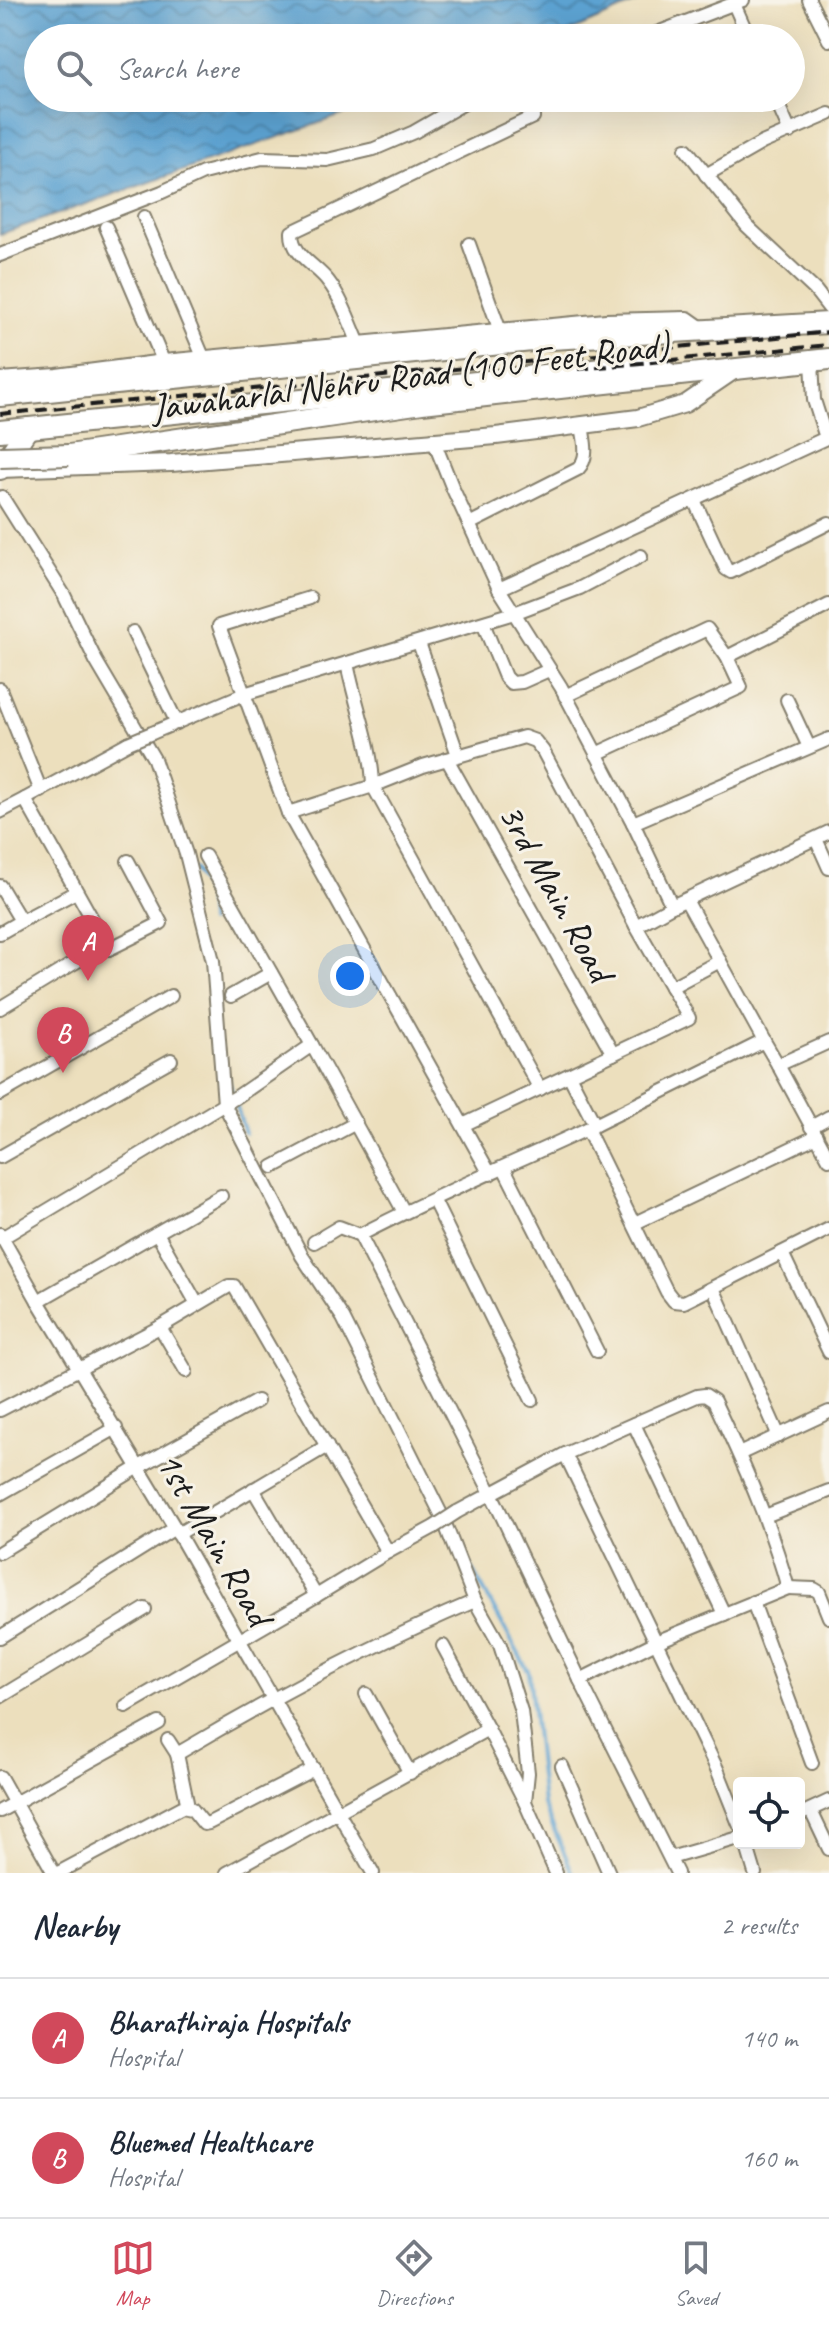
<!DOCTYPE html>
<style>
:root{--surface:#fff;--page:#f6f6f7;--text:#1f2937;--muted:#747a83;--line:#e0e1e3;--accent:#d1495b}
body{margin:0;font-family:Caveat,sans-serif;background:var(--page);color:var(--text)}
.controls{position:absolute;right:24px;bottom:24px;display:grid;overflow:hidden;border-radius:8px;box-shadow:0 8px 32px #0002}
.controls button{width:72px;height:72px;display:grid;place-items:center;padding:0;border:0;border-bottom:2px solid var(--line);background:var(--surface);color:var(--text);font:40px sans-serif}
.you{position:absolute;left:350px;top:976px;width:28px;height:28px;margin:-20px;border:6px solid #fff;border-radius:50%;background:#1a73e8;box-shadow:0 0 0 12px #1a73e833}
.badge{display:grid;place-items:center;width:52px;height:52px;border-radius:50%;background:var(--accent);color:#fff;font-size:26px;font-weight:700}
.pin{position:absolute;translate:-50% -66px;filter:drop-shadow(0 2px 4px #0008)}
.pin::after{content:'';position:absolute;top:42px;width:28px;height:24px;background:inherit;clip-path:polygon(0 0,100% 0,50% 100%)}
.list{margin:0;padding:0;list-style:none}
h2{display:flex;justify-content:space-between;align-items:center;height:104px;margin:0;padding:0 32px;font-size:34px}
h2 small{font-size:26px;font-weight:400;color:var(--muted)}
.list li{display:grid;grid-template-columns:52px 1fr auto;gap:24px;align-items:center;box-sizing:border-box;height:120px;padding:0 32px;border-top:2px solid var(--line)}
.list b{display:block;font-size:30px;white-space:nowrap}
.list p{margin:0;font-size:26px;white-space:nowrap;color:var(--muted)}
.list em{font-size:26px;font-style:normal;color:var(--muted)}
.icon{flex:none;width:44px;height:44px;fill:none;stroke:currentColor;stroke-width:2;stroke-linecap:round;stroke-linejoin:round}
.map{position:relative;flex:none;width:829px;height:1873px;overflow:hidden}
.search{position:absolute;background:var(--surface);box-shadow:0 8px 32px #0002;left:24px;right:24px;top:24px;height:88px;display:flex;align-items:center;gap:20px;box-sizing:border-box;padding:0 28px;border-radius:44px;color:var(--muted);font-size:30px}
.sheet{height:344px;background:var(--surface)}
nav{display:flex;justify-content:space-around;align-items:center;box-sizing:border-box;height:112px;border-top:2px solid var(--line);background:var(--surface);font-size:22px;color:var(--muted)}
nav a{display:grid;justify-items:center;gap:4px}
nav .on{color:var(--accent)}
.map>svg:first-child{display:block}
.water{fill:url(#water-waves);stroke:#3c5f76;stroke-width:2}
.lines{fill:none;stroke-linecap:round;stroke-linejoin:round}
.stream{stroke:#5ca2d1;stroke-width:4}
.minor-casing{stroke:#847e6c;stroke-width:16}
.tertiary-casing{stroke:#847e6c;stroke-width:20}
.primary-casing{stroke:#847e6c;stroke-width:24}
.minor{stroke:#fff;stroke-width:12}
.tertiary{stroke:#fff;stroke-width:16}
.primary{stroke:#fff;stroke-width:20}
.rail{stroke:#1c1c1c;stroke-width:4;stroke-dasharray:12 6;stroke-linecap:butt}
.minor-bridge-casing{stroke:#847e6c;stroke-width:16;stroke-linecap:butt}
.primary-bridge-casing{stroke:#847e6c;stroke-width:24;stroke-linecap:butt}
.minor-bridge{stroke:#fff;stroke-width:12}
.primary-bridge{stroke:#fff;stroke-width:20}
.labels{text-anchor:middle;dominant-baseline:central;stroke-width:6;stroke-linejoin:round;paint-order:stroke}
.street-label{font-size:38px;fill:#1c1c1c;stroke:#f7f3e8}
</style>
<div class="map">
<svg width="829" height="1873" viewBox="0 0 829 1873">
<defs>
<pattern id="water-waves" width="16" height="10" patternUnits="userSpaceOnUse" patternTransform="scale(2)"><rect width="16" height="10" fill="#5ca2d1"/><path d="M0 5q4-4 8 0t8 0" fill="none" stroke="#4b83a9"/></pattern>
</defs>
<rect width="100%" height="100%" fill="#f7f3e8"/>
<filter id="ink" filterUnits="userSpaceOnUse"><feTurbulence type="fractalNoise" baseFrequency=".0125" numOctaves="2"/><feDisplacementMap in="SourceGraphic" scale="16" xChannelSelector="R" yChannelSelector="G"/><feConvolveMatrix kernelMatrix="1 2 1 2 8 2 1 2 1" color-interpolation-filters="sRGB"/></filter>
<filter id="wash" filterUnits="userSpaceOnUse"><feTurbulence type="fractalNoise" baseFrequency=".006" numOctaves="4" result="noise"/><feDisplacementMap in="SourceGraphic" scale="32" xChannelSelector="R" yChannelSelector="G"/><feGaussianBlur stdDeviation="1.8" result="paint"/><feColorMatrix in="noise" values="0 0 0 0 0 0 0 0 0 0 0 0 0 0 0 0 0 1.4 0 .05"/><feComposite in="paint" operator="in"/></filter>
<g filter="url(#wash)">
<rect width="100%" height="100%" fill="#ecdfbd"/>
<!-- water -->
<polygon class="water" points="3,0 643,0 555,38 38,38 38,98 391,98 0,234 0,3"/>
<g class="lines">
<!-- stream -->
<g class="stream">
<polyline points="195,869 208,898 209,922"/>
<polyline points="227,1076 245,1133"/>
<polyline points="457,1541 529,1673 543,1804 573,1873"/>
</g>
</g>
</g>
<g filter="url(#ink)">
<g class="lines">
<defs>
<g id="minor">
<polyline points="809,0 829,40"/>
<polyline points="734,4 749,38"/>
<polyline points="644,38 743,0"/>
<polyline points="775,98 790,132"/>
<polyline points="686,149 747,226 815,290 829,308"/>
<polyline points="706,175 762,143 829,114"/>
<polyline points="144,217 204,359"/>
<polyline points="106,227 164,363"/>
<polyline points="469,244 500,331"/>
<polyline points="0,255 162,192 203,173 262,158 327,160 374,149 414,132 473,98"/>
<path d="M359 344C350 323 342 299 328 281 316 265 291 255 292 232L533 117"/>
<polyline points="812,361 814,400 826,438 499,589 561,687 633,823 829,739"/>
<polyline points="433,439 453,489 499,589"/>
<polyline points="2,497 64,595 96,661 154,759 186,854 213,961 224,1104 302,1256 343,1318 442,1516 475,1601 500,1645 521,1711 528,1773 525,1802"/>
<polyline points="694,500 726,569 731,572 829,523"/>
<path d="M469 524 578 469C590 456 584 441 582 425"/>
<polyline points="310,598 219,626 288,813 373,786 423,766 524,737 535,741 543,751 636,926 672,906"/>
<polyline points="483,623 505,677 511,683 522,682 549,670"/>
<polyline points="133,632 177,723"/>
<polyline points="419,643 458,755"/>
<polyline points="727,657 829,605"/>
<path d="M347 663C355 705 372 744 373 786L540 1089"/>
<polyline points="0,689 41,791"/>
<polyline points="565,696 707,629 727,657 741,687 596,754"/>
<polyline points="787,700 809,747"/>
<polyline points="152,733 244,694 514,613 580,588 641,556"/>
<polyline points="447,759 613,1054"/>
<polyline points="25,799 128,743"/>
<polyline points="0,812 25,799 109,949 161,923 128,861"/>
<polyline points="288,813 490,1174"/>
<polyline points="633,823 672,906 829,832"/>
<polyline points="816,839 829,868"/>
<polyline points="205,856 312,1045"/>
<polyline points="0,886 21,921 0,933"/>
<polyline points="686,900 764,1041"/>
<polyline points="21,921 76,892"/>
<polyline points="671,987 720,961"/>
<polyline points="231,996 271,973"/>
<polyline points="0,1008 79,960"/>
<polyline points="829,1042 778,1065 829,1159"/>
<polyline points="778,1065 764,1041 587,1129 667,1292 674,1301 684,1302 829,1229"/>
<polyline points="569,1075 595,1125"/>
<polyline points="0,1094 171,996"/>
<polyline points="463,1125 689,1018 636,926"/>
<polyline points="811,1127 829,1117"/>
<polyline points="0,1157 171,1060"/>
<polyline points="273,1167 356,1123"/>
<polyline points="504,1168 597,1351"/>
<polyline points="434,1201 532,1400"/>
<polyline points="635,1223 817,1136"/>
<polyline points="157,1233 197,1304"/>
<polyline points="0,1234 38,1301 175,1528 373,1873"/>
<polyline points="0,1239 238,1096 312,1045 404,1212"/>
<polyline points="314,1242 339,1227 360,1235"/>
<polyline points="782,1253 829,1352"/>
<polyline points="713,1288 779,1436"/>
<polyline points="38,1301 221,1196"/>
<polyline points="160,1327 186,1371"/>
<polyline points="0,1410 160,1327 229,1286 234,1286 388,1552"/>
<polyline points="634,1424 724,1614"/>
<polyline points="739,1454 829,1412"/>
<polyline points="253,1489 316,1596"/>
<polyline points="0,1494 116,1428"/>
<path d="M457 1512 565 1454 656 1642 788 1588C770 1523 743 1462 714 1401L705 1395 697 1396 565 1454"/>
<polyline points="765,1516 829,1491"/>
<polyline points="178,1534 327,1446"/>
<polyline points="0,1552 139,1467 257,1401"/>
<polyline points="788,1588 814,1589 819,1592 829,1617"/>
<polyline points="753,1602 812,1763"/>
<polyline points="0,1637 175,1528"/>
<path d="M580 1680 491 1493 360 1235C434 1196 512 1164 587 1129"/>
<polyline points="366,1694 410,1773"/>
<polyline points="0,1697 145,1609"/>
<polyline points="126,1706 316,1596 388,1552 434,1527"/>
<polyline points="488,1729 525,1802 556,1873"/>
<path d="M168 1740 177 1754C276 1695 369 1646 475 1601"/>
<polyline points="177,1754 188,1807"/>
<polyline points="562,1766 609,1873"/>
<polyline points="0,1777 54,1873"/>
<polyline points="0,1811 159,1723"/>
<polyline points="811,1811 829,1849"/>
<polyline points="799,1815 829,1801"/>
<polyline points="746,1843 755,1873"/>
<polyline points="670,1858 739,1838"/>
<polyline points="58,1873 182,1807 192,1809 204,1824 209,1823 314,1769"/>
<polyline points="227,1873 488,1729 443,1646"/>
<polyline points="677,1873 580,1680 656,1642 717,1769 739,1824"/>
</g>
<g id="tertiary">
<polyline points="0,381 57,377 164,363 606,322 687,320 704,332"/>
<polyline points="0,469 171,463 496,436 638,418 685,404 732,372"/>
</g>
<g id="primary">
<polyline points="0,396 551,339 829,323"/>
<polyline points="0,431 651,364 674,376"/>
<polyline points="69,455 422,403 829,359"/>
<polyline points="0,469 28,428"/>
</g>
</defs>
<!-- minor casing -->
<use href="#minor" class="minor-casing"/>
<!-- tertiary casing -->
<use href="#tertiary" class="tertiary-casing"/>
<!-- primary casing -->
<use href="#primary" class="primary-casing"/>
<!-- minor -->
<use href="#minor" class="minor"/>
<!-- tertiary -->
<use href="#tertiary" class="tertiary"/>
<!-- primary -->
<use href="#primary" class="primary"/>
<!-- rail -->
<g class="rail">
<polyline points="578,369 829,345"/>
<polyline points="0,414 829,332"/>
</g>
<defs>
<g id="minor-bridge">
<polyline points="128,743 152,733"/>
<polyline points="434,1527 457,1512"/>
</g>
<polyline id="primary-bridge" points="0,457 69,455"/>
</defs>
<!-- minor-bridge casing -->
<use href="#minor-bridge" class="minor-bridge-casing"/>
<!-- primary-bridge casing -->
<use href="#primary-bridge" class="primary-bridge-casing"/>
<!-- minor-bridge -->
<use href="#minor-bridge" class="minor-bridge"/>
<!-- primary-bridge -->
<use href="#primary-bridge" class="primary-bridge"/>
</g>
</g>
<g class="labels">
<!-- street labels -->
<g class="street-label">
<text transform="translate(410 376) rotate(-7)">Jawaharlal Nehru Road (100 Feet Road)</text>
<text transform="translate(556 892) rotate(61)">3rd Main Road</text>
<text transform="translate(214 1538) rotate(60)">1st Main Road</text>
</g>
</g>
</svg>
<div class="controls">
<button><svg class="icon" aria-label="locate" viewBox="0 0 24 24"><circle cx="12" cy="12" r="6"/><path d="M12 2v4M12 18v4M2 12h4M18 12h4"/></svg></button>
</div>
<div class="you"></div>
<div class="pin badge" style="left:88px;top:981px">A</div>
<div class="pin badge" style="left:63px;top:1073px">B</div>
<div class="search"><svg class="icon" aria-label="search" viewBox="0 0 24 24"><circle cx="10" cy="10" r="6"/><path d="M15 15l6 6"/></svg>Search here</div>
</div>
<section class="sheet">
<h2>Nearby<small>2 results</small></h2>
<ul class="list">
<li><span class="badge">A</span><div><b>Bharathiraja Hospitals</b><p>Hospital</p></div><em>140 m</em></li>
<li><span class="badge">B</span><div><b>Bluemed Healthcare</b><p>Hospital</p></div><em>160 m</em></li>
</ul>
</section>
<nav>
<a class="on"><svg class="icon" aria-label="map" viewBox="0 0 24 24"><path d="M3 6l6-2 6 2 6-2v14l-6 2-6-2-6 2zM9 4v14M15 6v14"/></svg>Map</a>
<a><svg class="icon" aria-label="directions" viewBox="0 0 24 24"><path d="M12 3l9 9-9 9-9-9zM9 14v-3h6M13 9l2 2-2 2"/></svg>Directions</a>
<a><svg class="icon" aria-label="saved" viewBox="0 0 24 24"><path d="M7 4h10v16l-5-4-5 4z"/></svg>Saved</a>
</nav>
